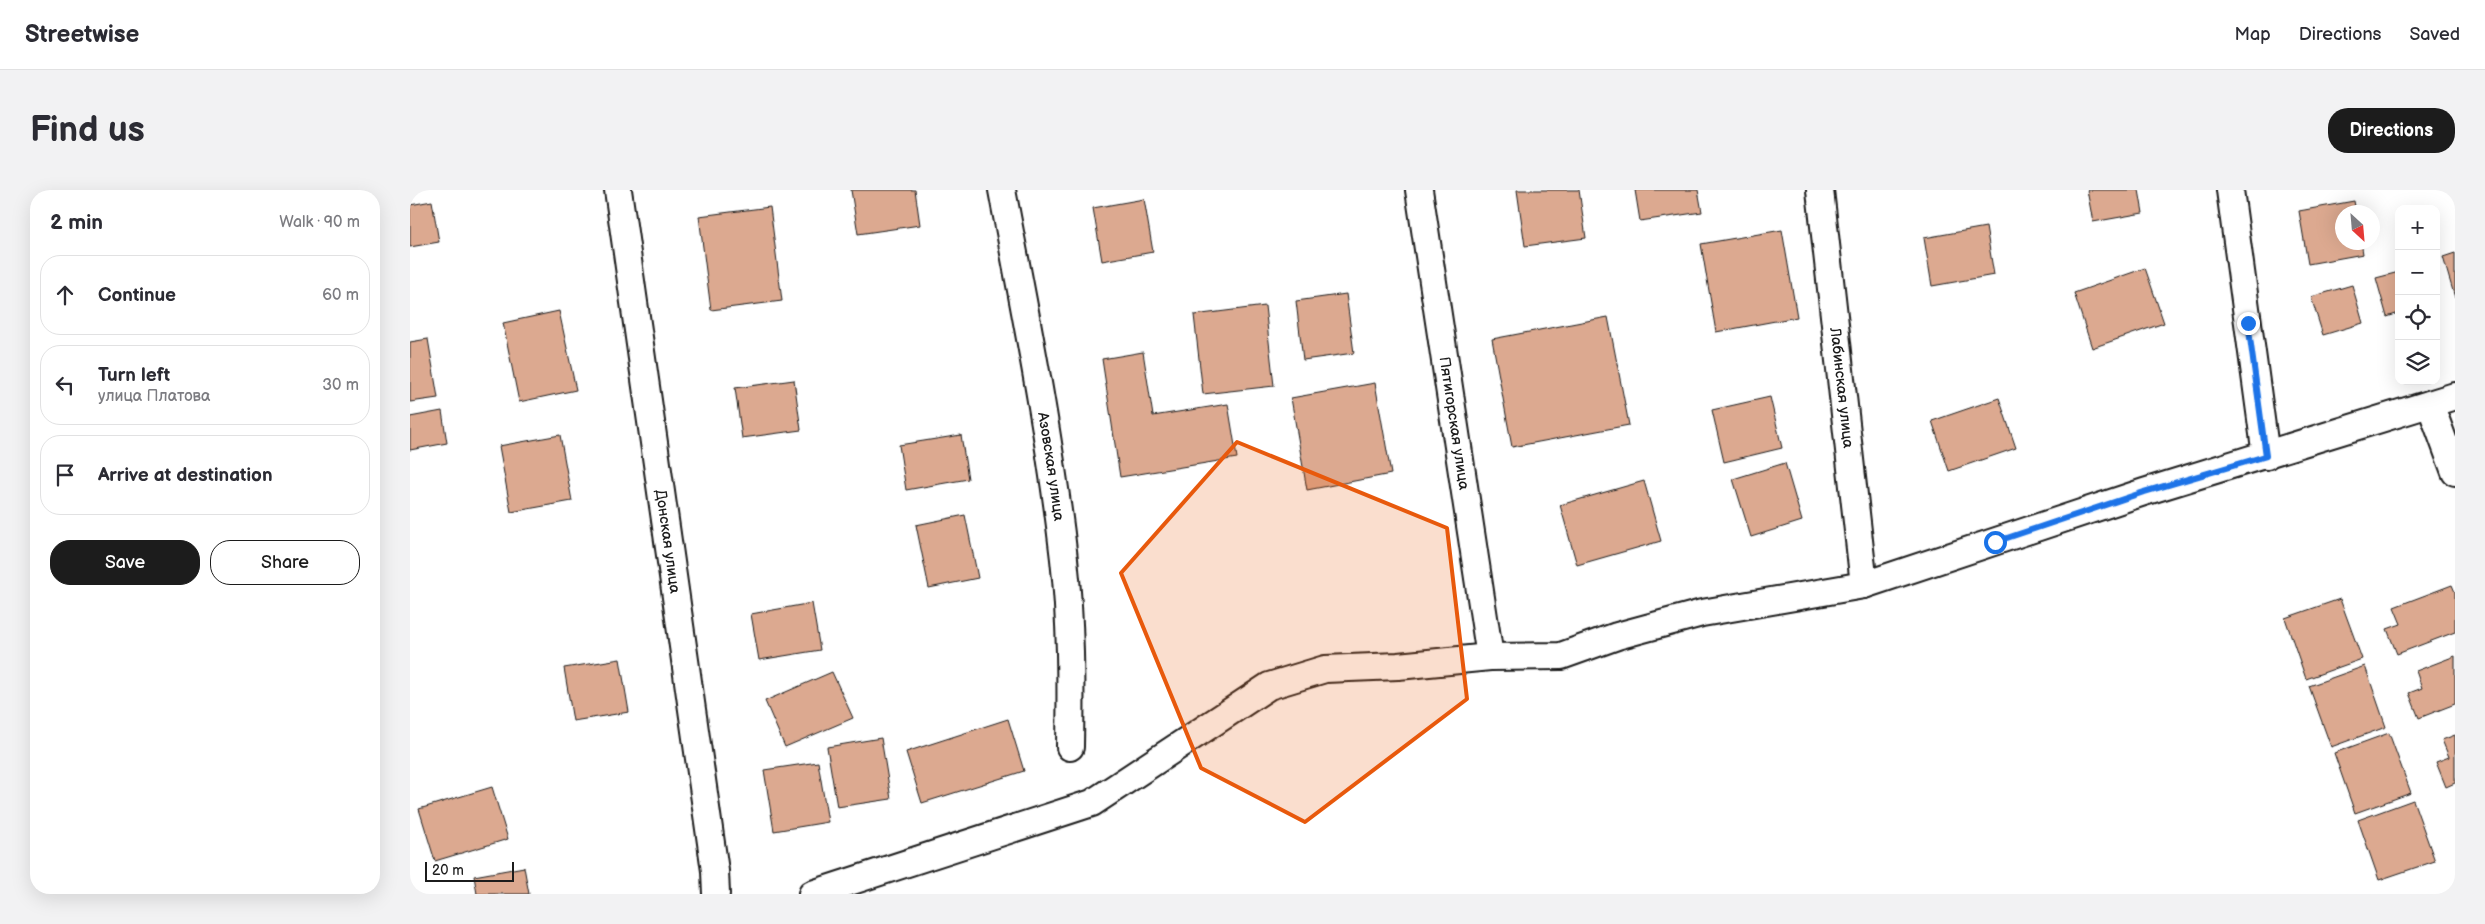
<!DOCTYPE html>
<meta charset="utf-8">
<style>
:root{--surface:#fff;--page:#f2f2f3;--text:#2b2b33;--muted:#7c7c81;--line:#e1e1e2;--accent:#1c1c1c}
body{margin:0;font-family:"Balsamiq Sans",sans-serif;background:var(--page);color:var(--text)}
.controls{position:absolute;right:15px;top:15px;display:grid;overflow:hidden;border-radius:10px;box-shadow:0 5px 20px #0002}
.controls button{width:45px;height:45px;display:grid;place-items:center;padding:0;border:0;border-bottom:1px solid var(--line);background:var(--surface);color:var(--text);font:25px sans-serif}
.compass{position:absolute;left:1925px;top:15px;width:45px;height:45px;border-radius:50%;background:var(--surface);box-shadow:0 5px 20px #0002;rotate:154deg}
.scale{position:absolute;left:15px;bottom:12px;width:89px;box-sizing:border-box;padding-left:5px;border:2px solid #1c1c1c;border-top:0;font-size:14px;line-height:18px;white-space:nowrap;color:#1c1c1c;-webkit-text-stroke:4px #fff;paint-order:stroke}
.stop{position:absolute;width:15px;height:15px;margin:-11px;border:4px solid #1a73e8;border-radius:50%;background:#fff}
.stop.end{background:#1a73e8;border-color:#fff;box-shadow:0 1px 5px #0008}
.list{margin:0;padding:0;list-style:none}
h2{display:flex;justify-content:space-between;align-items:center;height:65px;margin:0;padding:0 20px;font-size:21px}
h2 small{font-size:16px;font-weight:400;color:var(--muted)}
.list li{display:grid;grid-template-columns:32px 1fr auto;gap:15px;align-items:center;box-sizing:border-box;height:80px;margin:0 10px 10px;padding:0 10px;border:1px solid var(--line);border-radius:20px}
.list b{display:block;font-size:19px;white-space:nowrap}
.list p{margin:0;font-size:16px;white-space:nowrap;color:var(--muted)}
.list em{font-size:16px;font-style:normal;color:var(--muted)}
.actions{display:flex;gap:10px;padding:15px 20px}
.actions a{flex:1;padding:11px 0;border:1px solid var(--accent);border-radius:20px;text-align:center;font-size:18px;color:var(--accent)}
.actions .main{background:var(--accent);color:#fff}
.icon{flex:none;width:28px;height:28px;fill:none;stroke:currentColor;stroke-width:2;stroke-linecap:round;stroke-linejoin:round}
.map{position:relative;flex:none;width:2045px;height:704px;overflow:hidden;border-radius:20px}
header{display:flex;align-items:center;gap:30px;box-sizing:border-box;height:70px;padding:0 25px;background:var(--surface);border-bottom:1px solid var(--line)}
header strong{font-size:24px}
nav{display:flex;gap:28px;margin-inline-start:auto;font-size:18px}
.intro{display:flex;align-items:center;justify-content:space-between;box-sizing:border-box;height:120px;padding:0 30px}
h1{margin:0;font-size:35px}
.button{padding:12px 22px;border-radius:20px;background:var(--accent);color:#fff;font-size:18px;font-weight:700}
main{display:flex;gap:30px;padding:0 30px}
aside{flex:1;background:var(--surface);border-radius:20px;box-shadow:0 5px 20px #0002}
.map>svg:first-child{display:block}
.building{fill:#dca990;stroke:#1c1c1c}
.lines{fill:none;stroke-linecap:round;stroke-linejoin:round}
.street-casing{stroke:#1c1c1c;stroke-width:30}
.street{stroke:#fff;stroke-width:26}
.route{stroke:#1a73e8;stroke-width:6}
.marked{fill:#e8590c;fill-opacity:0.2;stroke:#e8590c;stroke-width:4;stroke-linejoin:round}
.labels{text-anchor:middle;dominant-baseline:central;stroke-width:4;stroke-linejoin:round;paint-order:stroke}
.street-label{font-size:15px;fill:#1c1c1c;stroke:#fff}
</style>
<header>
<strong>Streetwise</strong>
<nav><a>Map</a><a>Directions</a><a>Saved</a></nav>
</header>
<div class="intro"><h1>Find us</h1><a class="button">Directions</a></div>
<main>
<aside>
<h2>2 min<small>Walk · 90 m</small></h2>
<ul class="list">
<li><svg class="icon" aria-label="ahead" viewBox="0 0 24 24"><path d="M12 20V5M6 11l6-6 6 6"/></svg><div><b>Continue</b></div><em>60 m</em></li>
<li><svg class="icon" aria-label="left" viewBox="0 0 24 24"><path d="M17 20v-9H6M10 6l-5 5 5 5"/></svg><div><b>Turn left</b><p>улица Платова</p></div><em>30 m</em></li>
<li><svg class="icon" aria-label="arrive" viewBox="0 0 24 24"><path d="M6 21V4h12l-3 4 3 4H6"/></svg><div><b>Arrive at destination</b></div></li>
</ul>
<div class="actions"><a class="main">Save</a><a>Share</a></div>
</aside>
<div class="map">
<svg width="2045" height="704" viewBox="0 0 2045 704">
<rect width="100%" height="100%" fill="#fff"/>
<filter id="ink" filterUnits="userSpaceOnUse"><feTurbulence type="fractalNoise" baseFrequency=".02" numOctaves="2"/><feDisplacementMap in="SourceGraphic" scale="10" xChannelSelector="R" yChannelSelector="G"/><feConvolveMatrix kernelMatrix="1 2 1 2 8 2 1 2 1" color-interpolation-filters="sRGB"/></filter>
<g filter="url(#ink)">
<!-- building -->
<g class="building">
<polygon points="441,0 505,0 510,35 448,44"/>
<polygon points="1107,0 1169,0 1176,48 1115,56"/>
<polygon points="1225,0 1288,0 1292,22 1230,31"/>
<polygon points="1677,0 1729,0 1733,23 1683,32"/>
<polygon points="734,9 743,62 692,71 683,18"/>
<polygon points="22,11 29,52 0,57 0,15"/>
<polygon points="1944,11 1946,22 1932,22 1932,52 1951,52 1953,64 1898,74 1889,21"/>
<polygon points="360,17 372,111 301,120 289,26"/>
<polygon points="1576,37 1584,85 1522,96 1514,48"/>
<polygon points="1372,40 1387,127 1306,142 1291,54"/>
<polygon points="2045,63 2045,108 2033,67"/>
<polygon points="1735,78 1754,133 1682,158 1664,103"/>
<polygon points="1989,82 1989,123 1977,127 1966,88"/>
<polygon points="1942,95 1953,133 1913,145 1901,107"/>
<polygon points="936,104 944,163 893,170 886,111"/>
<polygon points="855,116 864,196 793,204 784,125"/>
<polygon points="149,121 166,200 109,212 93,133"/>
<polygon points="1198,127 1219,235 1102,257 1082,149"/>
<polygon points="18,149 28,208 0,212 0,152"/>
<polygon points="733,162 743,226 818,214 827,268 710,287 692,169"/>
<polygon points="384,190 391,240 332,248 325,198"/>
<polygon points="965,193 981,284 897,300 881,208"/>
<polygon points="1360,207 1372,258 1314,272 1302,220"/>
<polygon points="1589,208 1606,258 1539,281 1522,231"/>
<polygon points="32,221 37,253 0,260 0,227"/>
<polygon points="150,245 162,311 101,322 89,256"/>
<polygon points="551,245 558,289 496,300 489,255"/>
<polygon points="1375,273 1392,331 1341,347 1323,289"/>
<polygon points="1234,291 1251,351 1167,375 1150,315"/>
<polygon points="555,325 568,388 519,398 506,335"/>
<polygon points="2042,395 2045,402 2045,442 1987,464 1977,439 1991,434 1984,417"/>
<polygon points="1930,409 1952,469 1896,489 1875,428"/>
<polygon points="402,413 410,460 349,470 341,424"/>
<polygon points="2045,466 2045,514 2009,528 1999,503 2012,498 2006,481"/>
<polygon points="210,469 219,522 163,531 154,478"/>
<polygon points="1955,476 1976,537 1921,557 1899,496"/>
<polygon points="422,482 443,528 375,557 355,511"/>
<polygon points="598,529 614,581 512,613 496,562"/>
<polygon points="1979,543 2001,603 1945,623 1924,563"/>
<polygon points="2045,545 2045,593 2036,597 2026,572 2039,567 2032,550"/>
<polygon points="471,548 481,609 427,617 417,557"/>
<polygon points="408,572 418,632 364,641 354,580"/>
<polygon points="82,597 98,649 25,671 9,619"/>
<polygon points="2003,610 2025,671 1969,690 1948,630"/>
<polygon points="114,677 119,704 67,704 64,686"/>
</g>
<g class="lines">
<defs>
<g id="street">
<path id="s1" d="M208 0 305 681 306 704"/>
<path id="s2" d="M592 0C615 122 640 245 654 369 661 431 661 494 660 557"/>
<path id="s3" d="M1009 0 1080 467"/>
<path id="s4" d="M1410 0 1454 395"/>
<polyline points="1820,0 1856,266"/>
<polyline points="2020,214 2045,282"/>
<polyline points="402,704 682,613 859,496 915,479 988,476 1080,467 1151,466 1207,446 1292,423 1454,395 1734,302 2045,206"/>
</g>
</defs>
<!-- street casing -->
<use href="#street" class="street-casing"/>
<!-- street -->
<use href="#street" class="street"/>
</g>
</g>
<g class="lines" filter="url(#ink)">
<!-- route -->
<polyline class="route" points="1585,352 1734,302 1856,266 1838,133"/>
</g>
<!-- marked area -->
<path class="marked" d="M827 252 1037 338 1057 509 895 632 791 578 711 383Z"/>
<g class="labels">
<!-- street labels -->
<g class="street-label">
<text stroke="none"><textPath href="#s4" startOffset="199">Лабинская улица</textPath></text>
<text stroke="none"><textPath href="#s3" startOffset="236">Пятигорская улица</textPath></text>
<text stroke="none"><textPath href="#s2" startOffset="281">Азовская улица</textPath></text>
<text stroke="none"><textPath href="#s1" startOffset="355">Донская улица</textPath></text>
</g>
</g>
</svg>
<div class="controls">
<button>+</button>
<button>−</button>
<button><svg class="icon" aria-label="locate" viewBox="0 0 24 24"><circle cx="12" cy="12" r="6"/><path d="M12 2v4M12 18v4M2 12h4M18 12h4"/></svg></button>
<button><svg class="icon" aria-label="layers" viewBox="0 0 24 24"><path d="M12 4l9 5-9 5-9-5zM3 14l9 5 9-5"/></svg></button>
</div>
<svg class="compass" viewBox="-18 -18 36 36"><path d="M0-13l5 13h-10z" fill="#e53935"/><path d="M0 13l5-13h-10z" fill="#7c7c81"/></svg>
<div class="scale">20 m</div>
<div class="stop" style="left:1585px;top:352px"></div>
<div class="stop end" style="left:1838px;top:133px"></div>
</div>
</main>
